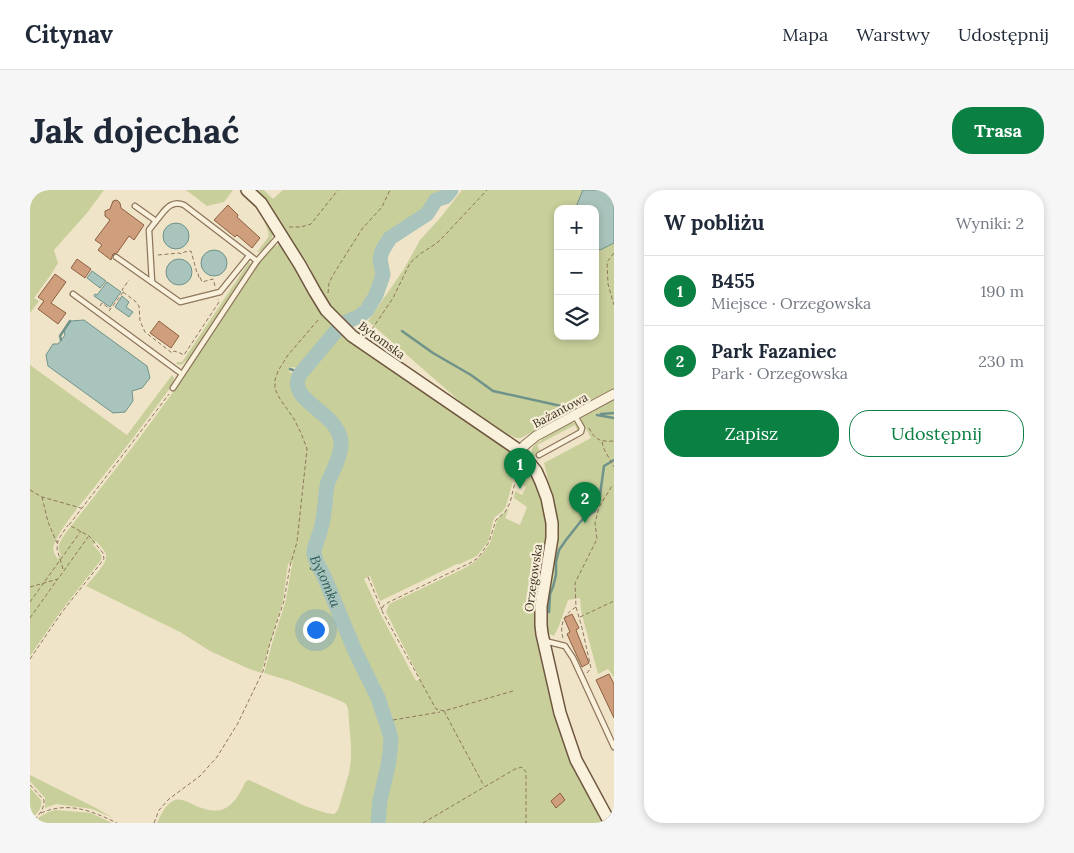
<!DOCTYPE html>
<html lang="pl">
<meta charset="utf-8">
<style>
:root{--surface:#fff;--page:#f6f6f7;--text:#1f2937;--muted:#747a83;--line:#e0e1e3;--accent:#0b8043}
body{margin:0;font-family:Lora,serif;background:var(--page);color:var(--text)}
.controls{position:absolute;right:15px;top:15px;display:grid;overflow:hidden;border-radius:10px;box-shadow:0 2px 8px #0003}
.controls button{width:45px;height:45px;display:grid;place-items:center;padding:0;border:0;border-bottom:1px solid var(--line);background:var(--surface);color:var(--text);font:25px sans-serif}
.you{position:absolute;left:285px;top:439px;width:18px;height:18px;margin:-12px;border:4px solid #fff;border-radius:50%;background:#1a73e8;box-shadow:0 0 0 8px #1a73e833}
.badge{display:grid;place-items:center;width:32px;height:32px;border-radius:50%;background:var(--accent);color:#fff;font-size:16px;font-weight:700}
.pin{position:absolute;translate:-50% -41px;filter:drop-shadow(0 1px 2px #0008)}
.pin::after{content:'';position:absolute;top:26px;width:18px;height:15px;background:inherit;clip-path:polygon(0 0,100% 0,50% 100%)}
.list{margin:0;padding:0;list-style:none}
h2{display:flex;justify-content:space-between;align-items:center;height:65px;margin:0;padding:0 20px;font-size:21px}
h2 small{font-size:16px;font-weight:400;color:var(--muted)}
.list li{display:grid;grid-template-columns:32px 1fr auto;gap:15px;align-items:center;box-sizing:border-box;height:70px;padding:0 20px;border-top:1px solid var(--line)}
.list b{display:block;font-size:19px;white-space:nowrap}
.list p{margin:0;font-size:16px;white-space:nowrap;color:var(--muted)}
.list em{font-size:16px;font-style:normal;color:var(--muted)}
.actions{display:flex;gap:10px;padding:15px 20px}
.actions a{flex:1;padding:11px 0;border:1px solid var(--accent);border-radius:20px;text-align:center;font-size:18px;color:var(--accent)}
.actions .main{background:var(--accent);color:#fff}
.icon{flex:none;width:28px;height:28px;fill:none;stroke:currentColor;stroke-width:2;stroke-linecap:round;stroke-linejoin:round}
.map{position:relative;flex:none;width:584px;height:633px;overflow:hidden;border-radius:20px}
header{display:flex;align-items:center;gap:30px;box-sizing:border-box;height:70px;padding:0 25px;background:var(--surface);border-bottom:1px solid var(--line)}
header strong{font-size:24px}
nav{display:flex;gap:28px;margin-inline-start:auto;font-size:18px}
.intro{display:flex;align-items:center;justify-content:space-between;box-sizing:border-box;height:120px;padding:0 30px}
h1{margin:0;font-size:35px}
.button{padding:12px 22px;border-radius:20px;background:var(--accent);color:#fff;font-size:18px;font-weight:700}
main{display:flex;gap:30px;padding:0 30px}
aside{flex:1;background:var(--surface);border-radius:20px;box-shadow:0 2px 8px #0003}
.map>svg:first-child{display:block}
.green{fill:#c9cf9b}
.water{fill:#a9c4bc;stroke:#6f938a}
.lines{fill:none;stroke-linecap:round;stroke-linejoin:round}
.stream{stroke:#6f938a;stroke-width:2.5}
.river{stroke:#a9c4bc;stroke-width:15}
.building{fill:#cf9f7d;stroke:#8d5f41}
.lane-casing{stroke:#8d765c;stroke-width:7}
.street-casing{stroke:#8d765c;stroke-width:11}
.secondary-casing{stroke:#6f573f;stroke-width:14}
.path{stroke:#8d765c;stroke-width:1;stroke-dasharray:4 2.5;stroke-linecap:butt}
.lane{stroke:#faf1dc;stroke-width:4.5}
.street{stroke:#faf1dc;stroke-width:9}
.secondary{stroke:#faf1dc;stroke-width:11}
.labels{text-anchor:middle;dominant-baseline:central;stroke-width:4.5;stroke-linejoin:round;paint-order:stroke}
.street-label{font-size:12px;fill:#3d2e20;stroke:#f7eed8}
.water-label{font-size:14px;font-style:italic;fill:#2f5d5a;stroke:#f7eed8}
</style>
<header>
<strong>Citynav</strong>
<nav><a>Mapa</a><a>Warstwy</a><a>Udostępnij</a></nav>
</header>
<div class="intro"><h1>Jak dojechać</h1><a class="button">Trasa</a></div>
<main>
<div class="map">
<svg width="584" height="633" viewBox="0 0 584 633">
<rect width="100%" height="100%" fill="#f0e4c8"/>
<!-- green -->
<g class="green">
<polygon points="0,0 74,0 57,23 24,60 28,73 22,83 4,108 9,111 0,123"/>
<polygon points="156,0 203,0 194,12 177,16"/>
<path d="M209 0H214L221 6 244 40C243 49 236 58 229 62L226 61H228L239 46C236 27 222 13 209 0Z"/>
<path d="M226 0H234L243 9 253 0H419L414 5C403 5 400 18 392 24L364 40 353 54 347 74 350 86 345 102 340 111 328 123 317 127 313 131 299 117 286 93 280 77 236 12Z"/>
<polygon points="432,0 553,0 545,19 528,19 528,146 565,146 565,56 570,60 584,53 584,487 578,479 568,484 551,421 550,408 538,410 529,436 524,446 517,443 516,430 517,405 528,350 525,317 514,273 561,248 551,230 551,227 558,223 554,214 491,248 486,248 480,245 479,247 433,214 338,131 374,79 390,50 411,27"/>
<path d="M249 54 254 58 256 66 264 75 307 135 299 146 272 176 268 178 261 177 259 182 267 185C250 215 314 225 309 258 307 271 299 282 295 294 293 302 294 311 292 320 291 329 289 338 286 347 284 355 277 362 279 372 281 377 287 378 290 381L324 462 347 510 359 549 357 574 352 590 348 609 347 633H127C131 625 135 615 143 611 147 608 153 610 158 612 163 614 167 617 172 618 197 627 206 611 216 591L219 590 275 616 296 623 304 624 308 620 319 583 321 569V557L318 519 316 514 313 512 301 507 260 491 234 483 243 450 256 410 261 380 263 372 258 374 253 411 231 483 217 478 180 461 150 442 56 396C61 390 78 373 76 365 75 360 69 355 66 351L63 355C67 359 73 364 71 370L31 421 0 466V175L97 245 142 185 144 188 143 194C118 228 93 262 66 295 53 312 31 336 24 355 22 361 25 365 28 369L31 365C26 356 30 352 35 344L108 250 154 187 225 78 243 57Z"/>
<polygon points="219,72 221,74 220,78 161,167 151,175 146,174 147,172 152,172"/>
<polygon points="310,141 434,226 495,271 484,288 476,316 473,321 465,327 463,331 459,350 447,366 430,374 427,374 350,411 340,386 334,389 350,423 386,491 390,489 356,422 359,414 435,378 448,369 460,353 468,328 479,319 475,328 490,335 497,317 484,308 485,301 492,305 496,297 487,291 491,281 498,273 519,327 509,414 528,524 578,633 349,633 351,611 361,564 362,551 359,537 350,508 313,429 302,399 290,371 288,360 299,323 300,300 309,283 315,262 315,248 312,238 308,234 293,218 278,206 273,199 271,195 272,191 275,184 288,170 299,155"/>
<path d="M541 232 545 233 549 240H547L545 235 507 255 510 261 507 262 504 267 502 264C501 256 505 254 512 250L511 248Z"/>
<polygon points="0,585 66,618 83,628 62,619 26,614 15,618 15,608 0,591"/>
<path d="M0 598 11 610C13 619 6 624 0 630Z"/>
<path d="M26 620 61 623 82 633H3C10 626 16 622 26 620Z"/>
</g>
<!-- water -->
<g class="water">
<polygon points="553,0 584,0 584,53 570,60 565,56 565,19 545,19"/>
<circle cx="146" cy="46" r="13"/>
<circle cx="184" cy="73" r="13"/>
<circle cx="149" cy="82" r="13"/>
<polygon points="62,81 76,91 70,98 57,88"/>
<polygon points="77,92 91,102 80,117 64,106 65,104 67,105"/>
<polygon points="92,106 99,112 96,117 103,122 99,127 85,117"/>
<polygon points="54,130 117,176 120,188 112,198 102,201 103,211 95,222 83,223 18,176 16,165 23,154 28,154 35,145 34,141 41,131"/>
</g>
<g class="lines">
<!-- stream -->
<g class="stream">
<polyline points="372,141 403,163 441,185 463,201 540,218"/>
<polyline points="31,150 30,146 40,131"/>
<polyline points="260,179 271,183"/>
<polyline points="571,224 584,223"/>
<polyline points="567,225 584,228"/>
<polyline points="519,422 520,404 523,397 526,385 526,372 529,360 536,350 551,331 565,321 570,305 574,276 584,270"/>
</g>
<!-- river -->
<g class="river">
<polyline points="314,133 330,126 337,120 346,105 353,85 350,69 352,61 360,48 397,24 406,10 415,7 421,0"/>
<path id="s1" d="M307 140 271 183C270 185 268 187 268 189 261 213 313 224 311 256 310 269 303 280 298 292 295 302 296 312 294 322 293 331 291 340 288 348 286 353 284 358 284 363 285 371 289 377 293 384L325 461 348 508 358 538 361 549 360 562 358 576 350 610 348 633"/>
</g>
</g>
<!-- building -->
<g class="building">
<polygon points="87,10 90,13 91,18 114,35 104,50 99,46 87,63 83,64 81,70 68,60 72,55 65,50 80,30 75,26 75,21 80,19 83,11"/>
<polygon points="198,15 208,25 207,27 230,48 222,58 207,45 205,47 184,30"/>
<polygon points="47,69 61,79 55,88 41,78"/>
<polygon points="25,84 36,92 21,113 36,123 28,134 8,119 14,111 8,107"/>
<polygon points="129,131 149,146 141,158 120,143"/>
<polygon points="542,424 549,438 546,440 559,473 552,477 537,444 540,442 534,428"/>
<polygon points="579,484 584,494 584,528 566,490"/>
<polygon points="530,603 535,610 526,618 521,611"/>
</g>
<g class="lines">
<defs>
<g id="lane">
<polyline points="105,16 126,31 119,40 122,92"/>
<path d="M126 31C134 22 140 9 154 15L227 71"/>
<polyline points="86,67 150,112 190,102 219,66"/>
<polyline points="43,104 152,184"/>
<polyline points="143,198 227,71 250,45"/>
<polyline points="509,265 551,242 552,238 545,226"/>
<polyline points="515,451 535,456 543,468 584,557"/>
</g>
<polyline id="street" points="490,261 495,255 506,246 584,204"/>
<polyline id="secondary" points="217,0 231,13 270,75 285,102 296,120 322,146 490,261 506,281 511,292 517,308 522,333 522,348 511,416 511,435 512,444 530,523 546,570 580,633"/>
</defs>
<!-- lane casing -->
<use href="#lane" class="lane-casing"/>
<!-- street casing -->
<use href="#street" class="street-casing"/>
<!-- secondary casing -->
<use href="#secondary" class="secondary-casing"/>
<!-- path -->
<g class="path">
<polyline points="259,37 271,37 281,34 308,0"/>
<polyline points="584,63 577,72 578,94 584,115"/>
<polyline points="128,65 149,63 152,64 154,62 161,61 167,83 168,83 169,88 170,87 172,92 183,89 185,96"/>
<polyline points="93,102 105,111 109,116 110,131 115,142 142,163 144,161 150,163 154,165 189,112 188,109"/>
<polyline points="298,103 299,93 303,85 332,39 352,17 360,0"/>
<polyline points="70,116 72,113 80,119"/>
<polyline points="79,121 94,101 92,100 99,90"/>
<polyline points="338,145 363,108 380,73 390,64 407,53 415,45 457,0"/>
<path d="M559 238C565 250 570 252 584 251"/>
<polyline points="572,252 574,259 584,277"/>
<polyline points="0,300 12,307 51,318"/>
<polyline points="12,307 18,332 27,353"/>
<polyline points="33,379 27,359 28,350 38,335"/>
<polyline points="338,387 352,420"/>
<polyline points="0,397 28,389 58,347"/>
<polyline points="0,412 51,341"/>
<polyline points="550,427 584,411"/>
<polyline points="0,428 27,390"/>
<path d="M533 448C529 435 534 424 546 417"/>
<polyline points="0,469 32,422 74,369 73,363 59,346 39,335 105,249 139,204"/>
<polyline points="557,483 561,478 552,438 546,417 545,393 567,349 565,333 569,317 582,296 584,296"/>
<polyline points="483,501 414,521 406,519 352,421 353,416 359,412 440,373 448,368 459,352 466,330 475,322 480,313 486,288 491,279"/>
<polyline points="414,521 454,596"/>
<polyline points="363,530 410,522"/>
<path d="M0 595 14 610C14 621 8 626 1 633"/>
<path d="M11 623C39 611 62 621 87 633"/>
<polyline points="124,633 129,620 139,609 170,586 187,567 208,533 233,481 240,453 254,411 260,376 267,352 277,259 271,243 264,229 250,209 245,199 245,190 248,181 258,165 289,129"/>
<polyline points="393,633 485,579 492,577 496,582 496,633"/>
</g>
<!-- lane -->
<use href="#lane" class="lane"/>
<!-- street -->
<use href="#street" class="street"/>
<!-- secondary -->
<use href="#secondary" class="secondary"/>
</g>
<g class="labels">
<!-- street labels -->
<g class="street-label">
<text transform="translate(352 150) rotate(36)">Bytomska</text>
<text transform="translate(530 220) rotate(-28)">Bażantowa</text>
<text transform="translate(503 388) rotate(-82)">Orzegowska</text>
</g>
<!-- water labels -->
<g class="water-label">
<text stroke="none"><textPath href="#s1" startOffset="288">Bytomka</textPath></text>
</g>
</g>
</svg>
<div class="controls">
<button>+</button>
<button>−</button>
<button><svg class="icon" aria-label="layers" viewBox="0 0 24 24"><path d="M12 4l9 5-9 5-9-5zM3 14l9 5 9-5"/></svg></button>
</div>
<div class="you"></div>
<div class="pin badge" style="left:490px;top:299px">1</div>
<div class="pin badge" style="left:555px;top:333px">2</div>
</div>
<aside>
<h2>W pobliżu<small>Wyniki: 2</small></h2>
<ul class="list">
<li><span class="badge">1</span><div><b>B455</b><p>Miejsce · Orzegowska</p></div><em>190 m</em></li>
<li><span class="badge">2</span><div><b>Park Fazaniec</b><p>Park · Orzegowska</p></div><em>230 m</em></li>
</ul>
<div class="actions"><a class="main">Zapisz</a><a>Udostępnij</a></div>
</aside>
</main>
